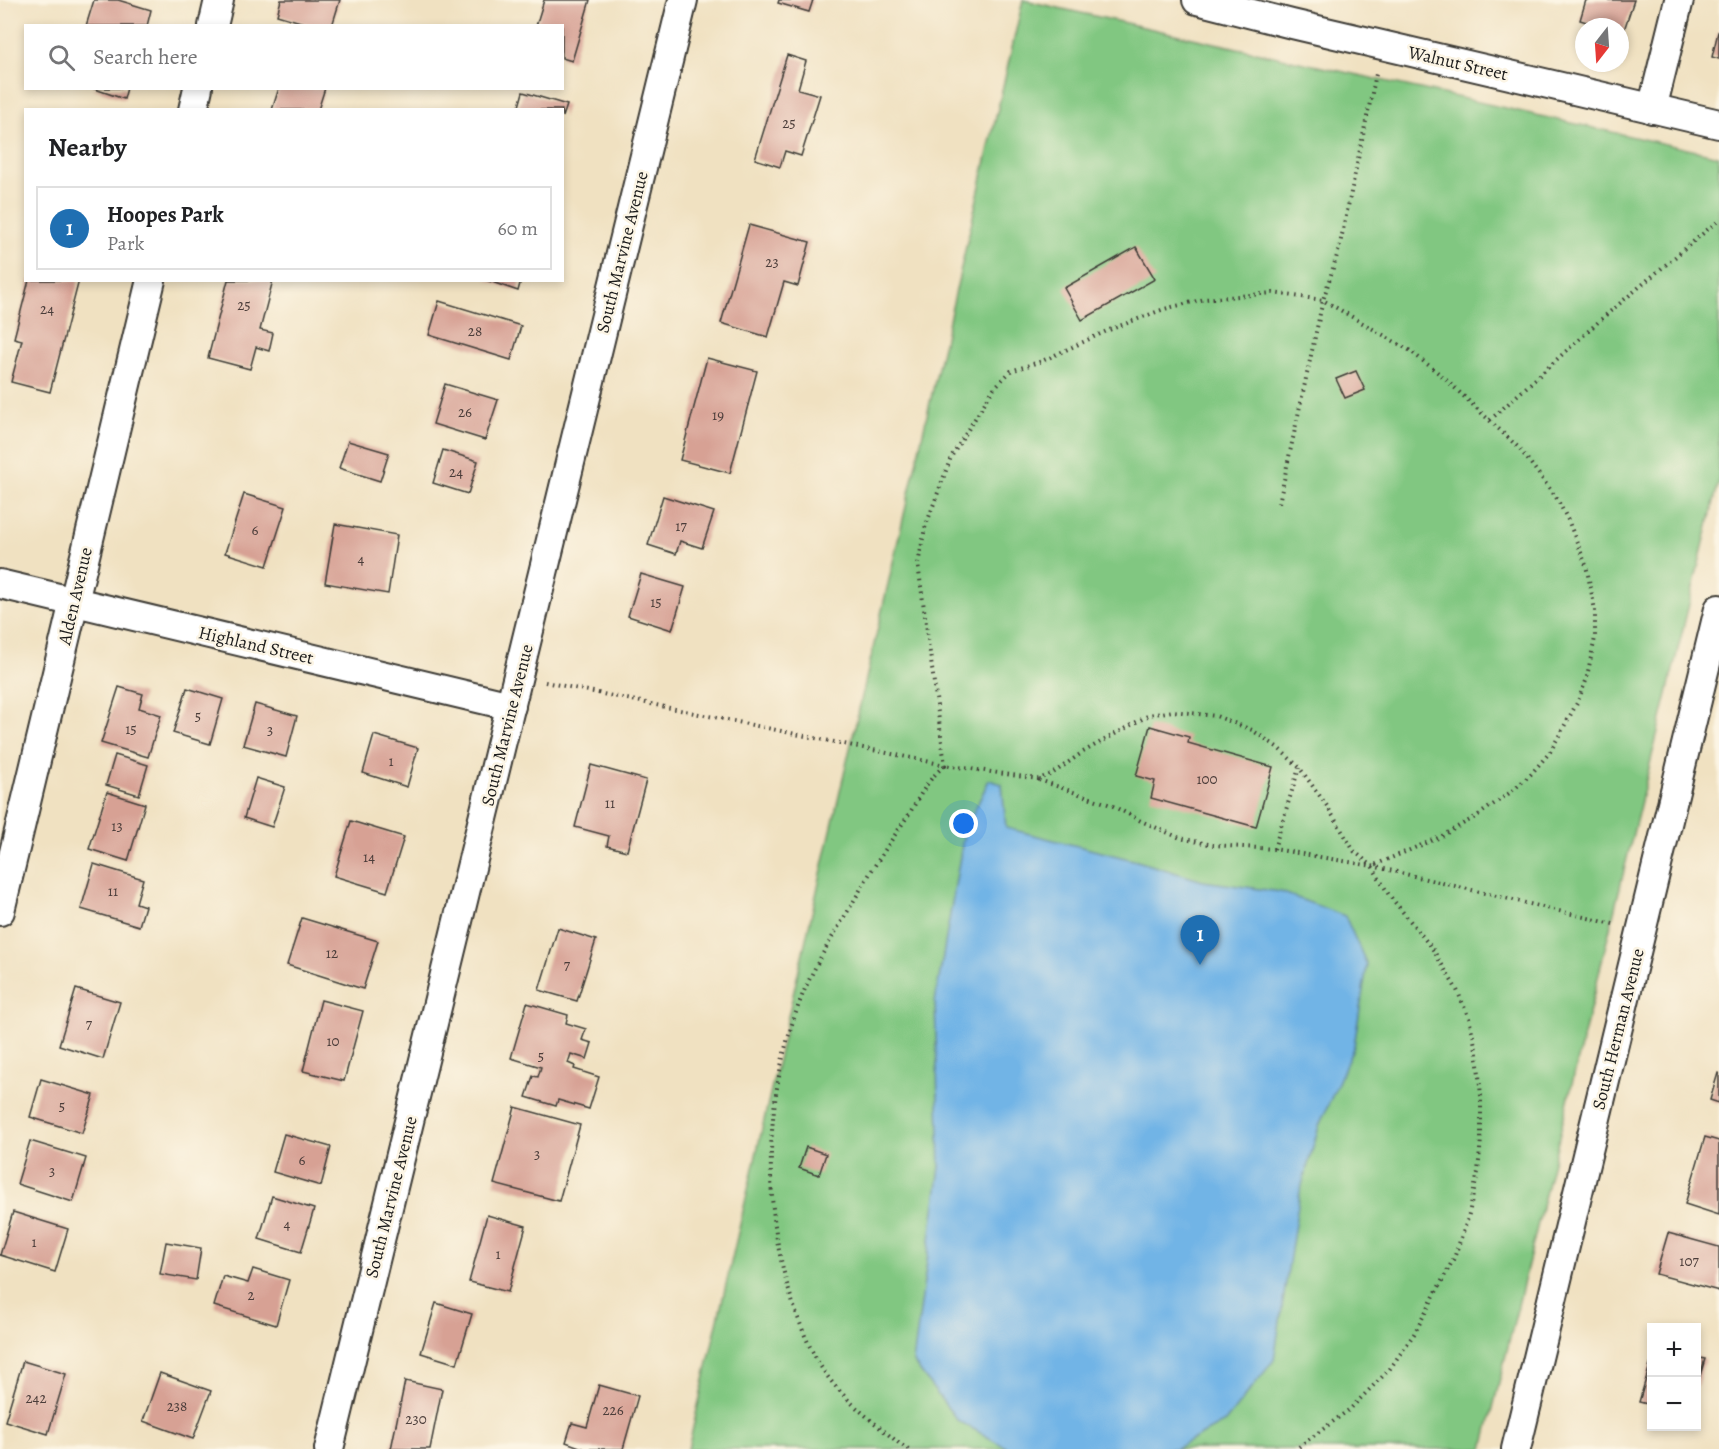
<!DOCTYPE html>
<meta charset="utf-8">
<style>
:root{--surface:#fff;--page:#f2f2f2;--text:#202124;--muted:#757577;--line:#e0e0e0;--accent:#1f6fb2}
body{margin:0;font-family:Alegreya,serif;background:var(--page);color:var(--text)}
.controls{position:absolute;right:18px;bottom:18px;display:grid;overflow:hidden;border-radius:0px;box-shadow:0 3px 9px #0003}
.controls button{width:54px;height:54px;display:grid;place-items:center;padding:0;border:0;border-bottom:2px solid var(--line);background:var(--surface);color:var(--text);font:30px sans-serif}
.compass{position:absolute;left:1575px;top:18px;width:54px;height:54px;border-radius:50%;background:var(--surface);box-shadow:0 3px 9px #0003;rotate:197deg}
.you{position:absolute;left:964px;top:824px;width:21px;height:21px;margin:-15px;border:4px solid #fff;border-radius:50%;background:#1a73e8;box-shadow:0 0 0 9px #1a73e833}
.badge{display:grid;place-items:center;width:39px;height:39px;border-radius:50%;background:var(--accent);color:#fff;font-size:20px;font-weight:700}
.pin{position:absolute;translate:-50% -50px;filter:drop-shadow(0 2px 3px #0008)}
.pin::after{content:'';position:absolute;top:32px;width:21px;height:18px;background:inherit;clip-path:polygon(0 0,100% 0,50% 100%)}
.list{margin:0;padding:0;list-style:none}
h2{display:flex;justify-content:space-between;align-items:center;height:78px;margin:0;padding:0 24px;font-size:26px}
h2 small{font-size:20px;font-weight:400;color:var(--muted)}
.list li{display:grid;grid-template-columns:39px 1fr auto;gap:18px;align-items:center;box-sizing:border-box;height:84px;margin:0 12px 12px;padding:0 12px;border:2px solid var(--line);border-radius:0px}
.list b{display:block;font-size:22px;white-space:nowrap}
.list p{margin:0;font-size:20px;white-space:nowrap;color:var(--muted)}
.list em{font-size:20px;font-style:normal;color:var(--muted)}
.icon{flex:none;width:33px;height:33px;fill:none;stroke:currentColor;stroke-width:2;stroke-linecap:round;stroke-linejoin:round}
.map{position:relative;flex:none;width:1719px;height:1449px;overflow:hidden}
.search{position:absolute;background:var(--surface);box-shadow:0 3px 9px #0003;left:24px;top:24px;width:540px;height:66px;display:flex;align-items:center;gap:15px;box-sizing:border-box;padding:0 21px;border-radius:0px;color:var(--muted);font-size:22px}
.panel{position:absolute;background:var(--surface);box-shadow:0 3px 9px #0003;left:24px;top:108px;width:540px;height:174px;border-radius:0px}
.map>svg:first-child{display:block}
.green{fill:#81c781;stroke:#4e724e;stroke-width:1.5}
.water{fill:#71b4e6;stroke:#466881;stroke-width:1.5}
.building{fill:#d7a194}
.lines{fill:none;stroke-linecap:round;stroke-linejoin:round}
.street-casing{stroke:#3c3a35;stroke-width:32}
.path{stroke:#3c3a35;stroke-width:4;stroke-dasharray:1.5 4.5;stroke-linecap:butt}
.street{stroke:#fff;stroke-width:28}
.labels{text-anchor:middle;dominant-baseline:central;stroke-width:5;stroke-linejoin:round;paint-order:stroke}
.number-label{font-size:15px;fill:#4b3d3a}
.street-label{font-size:18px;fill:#1c1c1c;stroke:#fcf5e5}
</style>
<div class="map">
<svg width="1719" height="1449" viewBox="0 0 1719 1449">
<rect width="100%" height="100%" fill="#fcf5e5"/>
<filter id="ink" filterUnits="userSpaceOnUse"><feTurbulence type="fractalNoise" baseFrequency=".0167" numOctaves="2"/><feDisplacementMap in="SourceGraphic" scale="12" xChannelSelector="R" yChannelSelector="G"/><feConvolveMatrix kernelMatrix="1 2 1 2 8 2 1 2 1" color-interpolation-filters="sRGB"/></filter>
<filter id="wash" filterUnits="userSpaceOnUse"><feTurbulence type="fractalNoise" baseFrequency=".008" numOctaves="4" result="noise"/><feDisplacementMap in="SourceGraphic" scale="24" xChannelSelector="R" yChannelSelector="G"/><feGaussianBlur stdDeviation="1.35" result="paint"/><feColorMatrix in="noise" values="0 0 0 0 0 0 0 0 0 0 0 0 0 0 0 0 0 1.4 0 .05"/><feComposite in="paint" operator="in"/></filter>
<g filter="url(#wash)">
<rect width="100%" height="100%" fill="#f0e1c1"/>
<!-- green -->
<polygon class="green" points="1023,0 1719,156 1719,481 1483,1449 688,1449"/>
<!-- water -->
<polygon class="water" points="989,780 1002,784 1006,828 1137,861 1203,881 1281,892 1345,916 1367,965 1354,1046 1319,1126 1300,1192 1274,1360 1225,1422 1175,1449 1009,1449 957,1420 913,1362 940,1167 935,1002 964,833"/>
<g id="blocks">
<!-- building -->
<g class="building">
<polygon points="94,0 118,0 151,10 147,26 86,26"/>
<polygon points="281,0 340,0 332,26 314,26 277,15"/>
<polygon points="544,0 590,0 572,61 562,58 562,26 536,26"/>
<polygon points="779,0 813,0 809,12 778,3"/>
<polygon points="1586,0 1634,0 1623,33 1620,32 1620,27 1603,27 1580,20"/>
<polygon points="1718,32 1719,33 1719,59 1712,57"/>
<polygon points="787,55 806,61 798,89 820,95 801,156 785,151 780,167 755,159"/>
<polygon points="92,88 127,88 124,99"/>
<polygon points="279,88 325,88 318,110 272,110"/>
<polygon points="523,92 567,105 563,117 562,110 518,110"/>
<polygon points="749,225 810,242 798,286 784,282 768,337 721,323"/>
<polygon points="1136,247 1155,279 1082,320 1064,288"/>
<polygon points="29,280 79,280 50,392 11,382 22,340 14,338"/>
<polygon points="228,280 273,280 260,330 273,333 269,351 256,347 250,369 208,358"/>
<polygon points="486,280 521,280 518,291"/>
<polygon points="439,301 521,326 511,360 429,335"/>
<polygon points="707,358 757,371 730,473 680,460"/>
<polygon points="1356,371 1365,390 1345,398 1336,379"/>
<polygon points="445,384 498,400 485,440 433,424"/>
<polygon points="348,441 389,453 380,481 339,468"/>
<polygon points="443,450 478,461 468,494 433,483"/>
<polygon points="244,494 286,507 267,566 225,553"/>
<polygon points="663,496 714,512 702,548 680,541 676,554 648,545"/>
<polygon points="335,524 397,535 388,594 325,583"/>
<polygon points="641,574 685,587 672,630 628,616"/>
<polygon points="119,687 143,694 139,708 161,715 148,757 101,743"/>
<polygon points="187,688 223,699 210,744 173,733"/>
<polygon points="255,704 297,716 286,757 243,745"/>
<polygon points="1150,726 1189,737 1188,743 1273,767 1256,827 1151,798 1155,781 1136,776"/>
<polygon points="374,735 418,748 407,787 363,773"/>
<polygon points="115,755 148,765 139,795 106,785"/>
<polygon points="591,765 646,780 627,851 607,846 609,836 575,827"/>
<polygon points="256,778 285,787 272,827 244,818"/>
<polygon points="107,792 145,804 128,861 89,849"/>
<polygon points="351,821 404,837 387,892 334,876"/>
<polygon points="94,864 143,879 136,903 145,906 139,926 81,909"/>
<polygon points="302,918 378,941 363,989 287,965"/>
<polygon points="558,928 596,940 577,1001 539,990"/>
<polygon points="76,989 120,1002 103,1059 59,1045"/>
<polygon points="321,1000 363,1011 344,1081 303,1071"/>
<polygon points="527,1003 568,1015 566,1023 586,1029 582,1040 592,1043 587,1059 571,1054 568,1063 575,1066 574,1069 599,1077 589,1109 558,1100 556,1106 526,1097 533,1076 538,1077 541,1067 511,1058"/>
<polygon points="1718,1073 1719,1073 1719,1103 1710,1100"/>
<polygon points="41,1079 94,1095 82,1133 30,1117"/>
<polygon points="515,1107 580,1125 559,1201 494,1184"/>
<polygon points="284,1134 331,1147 321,1186 273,1172"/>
<polygon points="1705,1137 1719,1141 1719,1215 1685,1204"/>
<polygon points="30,1141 86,1158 73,1202 17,1184"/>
<polygon points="806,1147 826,1154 819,1175 799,1168"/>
<polygon points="272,1196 314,1209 301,1252 259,1239"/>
<polygon points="13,1212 68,1229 55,1272 0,1255"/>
<polygon points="487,1215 526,1226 508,1292 469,1282"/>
<polygon points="1668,1233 1719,1247 1719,1291 1656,1274"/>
<polygon points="166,1242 201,1248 196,1280 160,1274"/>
<polygon points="253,1269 289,1280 276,1325 214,1306 223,1276 248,1283"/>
<polygon points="436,1303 472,1314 457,1364 421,1353"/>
<polygon points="1696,1357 1705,1359 1697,1386 1696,1386"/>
<polygon points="23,1361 66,1374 48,1434 5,1421"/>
<polygon points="1651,1362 1652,1362 1652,1405 1639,1402"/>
<polygon points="160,1373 211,1391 193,1439 143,1421"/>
<polygon points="405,1381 442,1389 430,1449 391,1449"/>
<polygon points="599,1385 638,1396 623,1449 585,1449 566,1442 572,1423 587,1427"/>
</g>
</g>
</g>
<g filter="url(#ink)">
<use href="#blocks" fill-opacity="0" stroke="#3c3a35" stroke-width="1.5"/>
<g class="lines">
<defs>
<g id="street">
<polyline points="1197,0 1292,24 1719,124"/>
<polyline points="213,26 219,0"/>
<polyline points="1652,109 1679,0"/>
<polyline points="193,110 198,88"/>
<polyline points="0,584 511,706"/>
<polyline points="0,911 151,280"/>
<polyline points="329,1449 683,0"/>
<polyline points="1516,1449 1719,609"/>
</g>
</defs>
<!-- street casing -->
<use href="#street" class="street-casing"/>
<!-- path -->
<g class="path">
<polyline points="1490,420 1606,315 1719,220"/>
<polyline points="1279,503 1323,300 1339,249 1376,74"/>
<polyline points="545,682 945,765 918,564 925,528 951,457 994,388 1011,371 1042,361 1109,330 1164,309 1205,299 1273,293 1323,300 1409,350 1441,375 1519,448 1556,497 1568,520 1586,565 1595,610 1595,638 1586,681 1577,703 1550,752 1531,774 1511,792 1477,816 1438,838 1372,866"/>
<polyline points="1039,780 1111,805 1141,821 1180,838 1213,845 1274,849 1372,866 1389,895 1432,948 1457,990 1469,1018 1477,1054 1481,1096 1481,1139 1478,1172 1468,1218 1454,1258 1414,1334 1389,1370 1350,1409 1296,1449"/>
<polyline points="1274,849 1299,768"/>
<path d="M909 1449 901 1445C874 1422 843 1400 823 1370 811 1352 803 1332 796 1312 761 1216 763 1101 799 1004 813 965 838 929 859 892 873 867 889 844 905 820 920 798 924 783 945 765L1038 779 1052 774 1083 752 1149 715 1173 711 1216 716 1252 730 1277 747 1299 767 1327 806 1354 851 1372 866 1613 924"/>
</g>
<!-- street -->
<use href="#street" class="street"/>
</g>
</g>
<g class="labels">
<!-- number labels -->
<g class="number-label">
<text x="789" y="123">25</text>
<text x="772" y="262">23</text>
<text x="244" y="305">25</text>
<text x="47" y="309">24</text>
<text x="475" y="331">28</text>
<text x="465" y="412">26</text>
<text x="718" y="415">19</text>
<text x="456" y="472">24</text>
<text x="681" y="526">17</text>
<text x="255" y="530">6</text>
<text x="361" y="559">4</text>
<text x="656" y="602">15</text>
<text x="198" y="716">5</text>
<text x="131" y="729">15</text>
<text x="270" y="730">3</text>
<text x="391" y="761">1</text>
<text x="1207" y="779">100</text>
<text x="610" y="803">11</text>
<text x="117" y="826">13</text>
<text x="369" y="857">14</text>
<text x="113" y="891">11</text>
<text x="332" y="953">12</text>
<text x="567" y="965">7</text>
<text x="89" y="1024">7</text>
<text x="333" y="1041">10</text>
<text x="541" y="1056">5</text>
<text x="62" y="1106">5</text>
<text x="537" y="1154">3</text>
<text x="302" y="1160">6</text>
<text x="52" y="1171">3</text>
<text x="287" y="1224">4</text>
<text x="34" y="1242">1</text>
<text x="498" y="1254">1</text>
<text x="1689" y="1261">107</text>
<text x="251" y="1295">2</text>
<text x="36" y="1398">242</text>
<text x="177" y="1406">238</text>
<text x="613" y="1410">226</text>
<text x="416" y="1419">230</text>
</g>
<!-- street labels -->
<g class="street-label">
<text transform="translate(1458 63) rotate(13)">Walnut Street</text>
<text transform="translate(622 252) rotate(-76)">South Marvine Avenue</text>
<text transform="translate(75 596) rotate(-77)">Alden Avenue</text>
<text transform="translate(256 645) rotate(13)">Highland Street</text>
<text transform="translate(507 725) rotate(-76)">South Marvine Avenue</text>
<text transform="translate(1618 1029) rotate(-76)">South Herman Avenue</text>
<text transform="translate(391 1197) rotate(-76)">South Marvine Avenue</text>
</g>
</g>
</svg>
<div class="controls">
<button>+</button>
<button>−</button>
</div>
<svg class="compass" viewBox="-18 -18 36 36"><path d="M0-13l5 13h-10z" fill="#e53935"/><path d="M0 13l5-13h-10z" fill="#757577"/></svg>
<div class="you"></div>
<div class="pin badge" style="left:1200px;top:965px">1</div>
<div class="search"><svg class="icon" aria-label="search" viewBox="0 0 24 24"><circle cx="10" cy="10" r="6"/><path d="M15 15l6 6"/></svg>Search here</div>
<section class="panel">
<h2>Nearby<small></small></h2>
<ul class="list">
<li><span class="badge">1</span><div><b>Hoopes Park</b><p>Park</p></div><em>60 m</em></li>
</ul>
</section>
</div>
